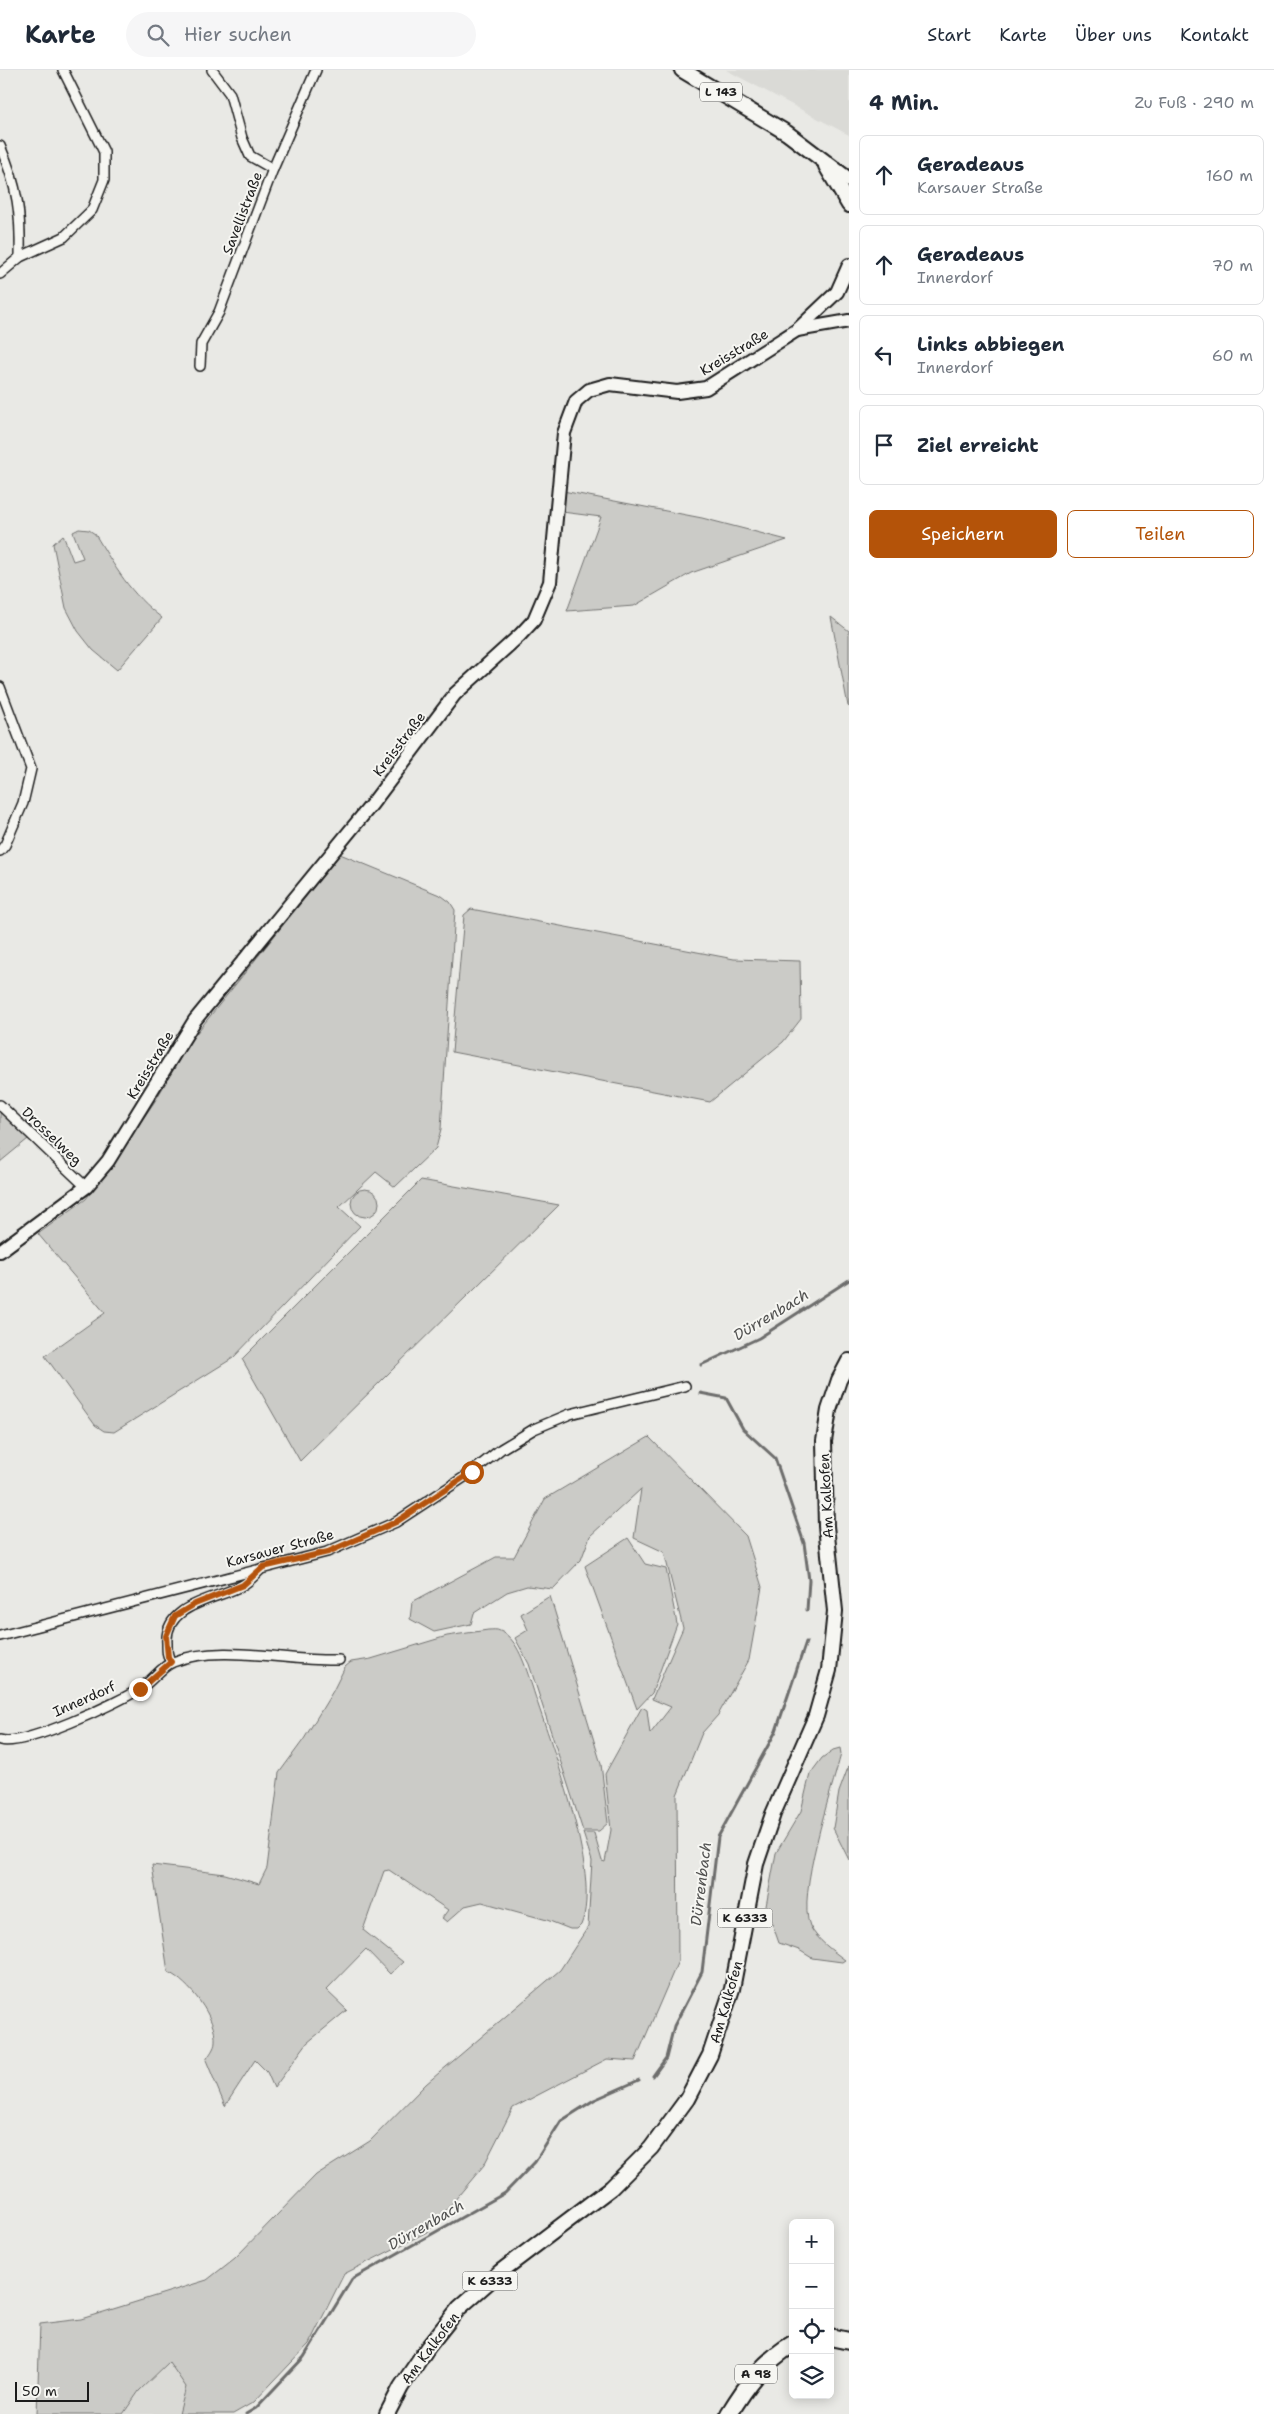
<!DOCTYPE html>
<html lang="de">
<meta charset="utf-8">
<style>
:root{--surface:#fff;--page:#f6f6f7;--text:#1f2937;--muted:#747a83;--line:#e0e1e3;--accent:#b45309}
body{margin:0;font-family:"Shantell Sans",sans-serif;background:var(--page);color:var(--text)}
.controls{position:absolute;right:15px;bottom:15px;display:grid;overflow:hidden;border-radius:8px;box-shadow:0 2px 12px #0003}
.controls button{width:45px;height:45px;display:grid;place-items:center;padding:0;border:0;border-bottom:1px solid var(--line);background:var(--surface);color:var(--text);font:25px sans-serif}
.scale{position:absolute;left:15px;bottom:12px;width:74px;box-sizing:border-box;padding-left:5px;border:2px solid #1c1c1c;border-top:0;font-size:14px;line-height:18px;white-space:nowrap;color:#1c1c1c;-webkit-text-stroke:4px #f6f6f2;paint-order:stroke}
.stop{position:absolute;width:15px;height:15px;margin:-11px;border:4px solid #b45309;border-radius:50%;background:#fff}
.stop.end{background:#b45309;border-color:#fff;box-shadow:0 1px 5px #0008}
.list{margin:0;padding:0;list-style:none}
h2{display:flex;justify-content:space-between;align-items:center;height:65px;margin:0;padding:0 20px;font-size:21px}
h2 small{font-size:16px;font-weight:400;color:var(--muted)}
.list li{display:grid;grid-template-columns:32px 1fr auto;gap:15px;align-items:center;box-sizing:border-box;height:80px;margin:0 10px 10px;padding:0 10px;border:1px solid var(--line);border-radius:8px}
.list b{display:block;font-size:19px;white-space:nowrap}
.list p{margin:0;font-size:16px;white-space:nowrap;color:var(--muted)}
.list em{font-size:16px;font-style:normal;color:var(--muted)}
.actions{display:flex;gap:10px;padding:15px 20px}
.actions a{flex:1;padding:11px 0;border:1px solid var(--accent);border-radius:8px;text-align:center;font-size:18px;color:var(--accent)}
.actions .main{background:var(--accent);color:#fff}
.icon{flex:none;width:28px;height:28px;fill:none;stroke:currentColor;stroke-width:2;stroke-linecap:round;stroke-linejoin:round}
.map{position:relative;flex:none;width:849px;height:2344px;overflow:hidden}
header{display:flex;align-items:center;gap:30px;box-sizing:border-box;height:70px;padding:0 25px;background:var(--surface);border-bottom:1px solid var(--line)}
header strong{font-size:24px}
nav{display:flex;gap:28px;margin-inline-start:auto;font-size:18px}
.search{width:350px;height:45px;background:var(--page);display:flex;align-items:center;gap:12px;box-sizing:border-box;padding:0 18px;border-radius:28px;color:var(--muted);font-size:19px}
main{display:flex}
aside{flex:1;background:var(--surface)}
.map>svg:first-child{display:block}
.built{fill:#dadad6}
.green{fill:#cbcbc7;stroke:#747472}
.lines{fill:none;stroke-linecap:round;stroke-linejoin:round}
.stream{stroke:#6d6d6c;stroke-width:3}
.street-casing{stroke:#1c1c1c;stroke-width:12}
.secondary-casing{stroke:#1c1c1c;stroke-width:16}
.primary-casing{stroke:#1c1c1c;stroke-width:18}
.highway-casing{stroke:#1c1c1c;stroke-width:20}
.street{stroke:#f6f6f2;stroke-width:9}
.secondary{stroke:#f6f6f2;stroke-width:12}
.primary{stroke:#f6f6f2;stroke-width:14}
.highway{stroke:#f6f6f2;stroke-width:16}
.route{stroke:#b45309;stroke-width:6}
.labels{text-anchor:middle;dominant-baseline:central;stroke-width:4;stroke-linejoin:round;paint-order:stroke}
.shield{fill:#f6f6f2;stroke:#5d5d5c;stroke-width:1}
.shield-label{font-size:12px;font-weight:bold;fill:#1c1c1c}
.street-label{font-size:14px;fill:#1c1c1c;stroke:#f6f6f2}
.water-label{font-size:15px;font-style:italic;fill:#525251;stroke:#f6f6f2}
</style>
<header>
<strong>Karte</strong>
<div class="search"><svg class="icon" aria-label="search" viewBox="0 0 24 24"><circle cx="10" cy="10" r="6"/><path d="M15 15l6 6"/></svg>Hier suchen</div>
<nav><a>Start</a><a>Karte</a><a>Über uns</a><a>Kontakt</a></nav>
</header>
<main>
<div class="map">
<svg width="849" height="2344" viewBox="0 0 849 2344">
<rect width="100%" height="100%" fill="#e9e9e5"/>
<filter id="ink" filterUnits="userSpaceOnUse"><feTurbulence type="fractalNoise" baseFrequency=".02" numOctaves="2"/><feDisplacementMap in="SourceGraphic" scale="10" xChannelSelector="R" yChannelSelector="G"/><feConvolveMatrix kernelMatrix="1 2 1 2 8 2 1 2 1" color-interpolation-filters="sRGB"/></filter>
<g filter="url(#ink)">
<!-- built -->
<g class="built">
<polygon points="726,0 849,0 849,65"/>
<polygon points="169,2292 186,2317 179,2344 123,2344 139,2321"/>
</g>
<!-- green -->
<g class="green">
<polygon points="563,421 702,448 787,470 691,503 634,536 567,541 601,447 562,442"/>
<path d="M79 459 89 460 95 464C115 497 130 524 162 548L117 600 93 580 78 561 66 538 53 474 63 465 73 491 83 488 73 462Z"/>
<polygon points="831,547 849,561 849,637 848,636"/>
<polygon points="340,784 442,826 450,832 455,840 441,1059 436,1078 395,1117 376,1102 339,1137 360,1156 233,1288 114,1362 104,1361 95,1355 45,1286 105,1243 38,1164 86,1129 110,1097 155,1031 191,970"/>
<polygon points="471,839 734,889 800,891 801,949 783,972 710,1032 452,982 464,845"/>
<polygon points="0,1041 28,1069 0,1092"/>
<polygon points="421,1110 559,1135 300,1391 242,1289"/>
<circle cx="365" cy="1133" r="14"/>
<polygon points="649,1367 746,1466 762,1517 749,1590 718,1645 702,1663 677,1725 678,1891 635,1991 607,1989 513,2038 484,2095 429,2161 344,2204 309,2274 254,2332 233,2344 179,2344 186,2317 169,2292 139,2321 123,2344 37,2344 40,2254 81,2249 207,2210 235,2188 316,2105 370,2071 426,2014 560,1900 588,1857 592,1791 583,1763 594,1763 602,1791 605,1792 611,1760 605,1704 642,1637 647,1640 650,1664 671,1637 652,1629 683,1558 664,1482 634,1468 641,1419 590,1466 581,1490 553,1519 527,1516 507,1522 474,1543 471,1554 434,1562 410,1549 412,1532 496,1487 514,1487 545,1429"/>
<polygon points="628,1468 645,1494 666,1499 677,1554 652,1623 637,1639 585,1496"/>
<polygon points="550,1526 601,1694 608,1753 599,1761 583,1761 529,1594 515,1568 528,1560 521,1544"/>
<path d="M488 1560C492 1560 497 1559 500 1561 518 1568 526 1599 532 1616 549 1671 603 1803 581 1855L577 1859H570L547 1850 482 1832 465 1836 447 1852 442 1848 448 1840 389 1800 384 1801 363 1860 403 1892 390 1904 366 1879 326 1920 347 1940 307 1973 274 2018 267 2002 255 1990 225 2036 206 1990C209 1985 215 1978 215 1972 217 1948 189 1912 168 1902L152 1795 225 1804 259 1814 267 1798 279 1703 304 1669 333 1621 345 1597 351 1592 371 1589 447 1566Z"/>
<path d="M840 1678 841 1684C832 1719 796 1826 810 1856 817 1870 833 1881 845 1890L842 1892 812 1888 799 1880 779 1873 766 1836 776 1783 801 1741 810 1704 822 1688 833 1680Z"/>
<polygon points="849,1695 849,1790 833,1758 839,1722"/>
</g>
<g class="lines">
<!-- stream -->
<g class="stream">
<polyline points="701,1295 759,1268 849,1210"/>
<polyline points="700,1323 726,1328 743,1359 775,1388 804,1473 809,1510 807,1540"/>
<polyline points="653,2006 666,1988 674,1956 702,1902 718,1767 776,1661 806,1572"/>
<polyline points="246,2344 256,2338 304,2287 352,2209 505,2123 535,2092 561,2051 594,2030 639,2010"/>
</g>
<defs>
<g id="street">
<polyline points="212,0 230,24 242,68 250,86 273,99"/>
<path d="M0 76C18 117 21 144 20 187"/>
<polyline points="0,204 20,187 64,167 92,140 104,110 104,82 63,0"/>
<polyline points="200,296 201,274 219,242 273,99 316,0"/>
<polyline points="0,617 31,699 23,733 5,775 0,781"/>
<polyline points="0,1035 86,1117"/>
<polyline points="0,1566 327,1482 396,1452 472,1402 501,1379 534,1359 570,1344 685,1316"/>
<path d="M171 1592C167 1586 167 1581 167 1573 164 1534 215 1530 241 1516 249 1512 256 1504 262 1498"/>
<path d="M0 1670C24 1677 118 1633 141 1618 152 1611 162 1596 173 1592 221 1573 287 1592 339 1590"/>
</g>
<g id="secondary">
<polyline points="797,260 849,251"/>
<polyline points="0,1181 86,1117 108,1091 195,950 372,734 455,624 520,565 534,550 550,512 564,363 576,331 589,320 610,314 677,322 706,318 797,260 837,222 849,195"/>
</g>
<g id="primary">
<polyline points="682,0 787,63 849,110"/>
<polyline points="826,96 849,135"/>
<polyline points="387,2344 401,2317 428,2277 459,2238 500,2202 611,2118 651,2078 687,2029 710,1985 732,1919 756,1794 773,1744 816,1646 829,1600 835,1541 826,1456 824,1371 829,1340 839,1310 849,1291"/>
</g>
<g id="highway">
<polyline points="830,2267 849,2271"/>
<path d="M729 2344C746 2316 764 2291 793 2274"/>
</g>
</defs>
<!-- street casing -->
<use href="#street" class="street-casing"/>
<!-- secondary casing -->
<use href="#secondary" class="secondary-casing"/>
<!-- primary casing -->
<use href="#primary" class="primary-casing"/>
<!-- highway casing -->
<use href="#highway" class="highway-casing"/>
<!-- street -->
<use href="#street" class="street"/>
<!-- secondary -->
<use href="#secondary" class="secondary"/>
<!-- primary -->
<use href="#primary" class="primary"/>
<!-- highway -->
<use href="#highway" class="highway"/>
</g>
</g>
<g class="lines" filter="url(#ink)">
<!-- route -->
<polyline class="route" points="140,1619 171,1592 168,1587 166,1566 175,1546 195,1534 243,1515 263,1497 328,1482 396,1452 472,1402"/>
</g>
<g class="labels">
<!-- shield labels -->
<g class="shield">
<rect x="700" y="12.5" width="42" height="19" rx="4"/>
<rect x="717.5" y="1838.5" width="55" height="19" rx="4"/>
<rect x="462.5" y="2201.5" width="55" height="19" rx="4"/>
<rect x="735" y="2294.5" width="42" height="19" rx="4"/>
</g>
<g class="shield-label">
<text x="721" y="22">L 143</text>
<text x="745" y="1848">K 6333</text>
<text x="490" y="2211">K 6333</text>
<text x="756" y="2304">A 98</text>
</g>
<!-- street labels -->
<g class="street-label">
<text transform="translate(242 143) rotate(-69)">Savellistraße</text>
<text transform="translate(734 282) rotate(-31)">Kreisstraße</text>
<text transform="translate(399 674) rotate(-53)">Kreisstraße</text>
<text transform="translate(150 995) rotate(-59)">Kreisstraße</text>
<text transform="translate(52 1066) rotate(44)">Drosselweg</text>
<text transform="translate(826 1426) rotate(-93)">Am Kalkofen</text>
<text transform="translate(280 1478) rotate(-15)">Karsauer Straße</text>
<text transform="translate(84 1629) rotate(-24)">Innerdorf</text>
<text transform="translate(726 1932) rotate(-74)">Am Kalkofen</text>
<text transform="translate(430 2278) rotate(-53)">Am Kalkofen</text>
</g>
<!-- water labels -->
<g class="water-label">
<text transform="translate(771 1245) rotate(-31)">Dürrenbach</text>
<text transform="translate(701 1814) rotate(-83)">Dürrenbach</text>
<text transform="translate(426 2155) rotate(-30)">Dürrenbach</text>
</g>
</g>
</svg>
<div class="controls">
<button>+</button>
<button>−</button>
<button><svg class="icon" aria-label="locate" viewBox="0 0 24 24"><circle cx="12" cy="12" r="6"/><path d="M12 2v4M12 18v4M2 12h4M18 12h4"/></svg></button>
<button><svg class="icon" aria-label="layers" viewBox="0 0 24 24"><path d="M12 4l9 5-9 5-9-5zM3 14l9 5 9-5"/></svg></button>
</div>
<div class="scale">50 m</div>
<div class="stop" style="left:472px;top:1402px"></div>
<div class="stop end" style="left:140px;top:1619px"></div>
</div>
<aside>
<h2>4 Min.<small>Zu Fuß · 290 m</small></h2>
<ul class="list">
<li><svg class="icon" aria-label="ahead" viewBox="0 0 24 24"><path d="M12 20V5M6 11l6-6 6 6"/></svg><div><b>Geradeaus</b><p>Karsauer Straße</p></div><em>160 m</em></li>
<li><svg class="icon" aria-label="ahead" viewBox="0 0 24 24"><path d="M12 20V5M6 11l6-6 6 6"/></svg><div><b>Geradeaus</b><p>Innerdorf</p></div><em>70 m</em></li>
<li><svg class="icon" aria-label="left" viewBox="0 0 24 24"><path d="M17 20v-9H6M10 6l-5 5 5 5"/></svg><div><b>Links abbiegen</b><p>Innerdorf</p></div><em>60 m</em></li>
<li><svg class="icon" aria-label="arrive" viewBox="0 0 24 24"><path d="M6 21V4h12l-3 4 3 4H6"/></svg><div><b>Ziel erreicht</b></div></li>
</ul>
<div class="actions"><a class="main">Speichern</a><a>Teilen</a></div>
</aside>
</main>
